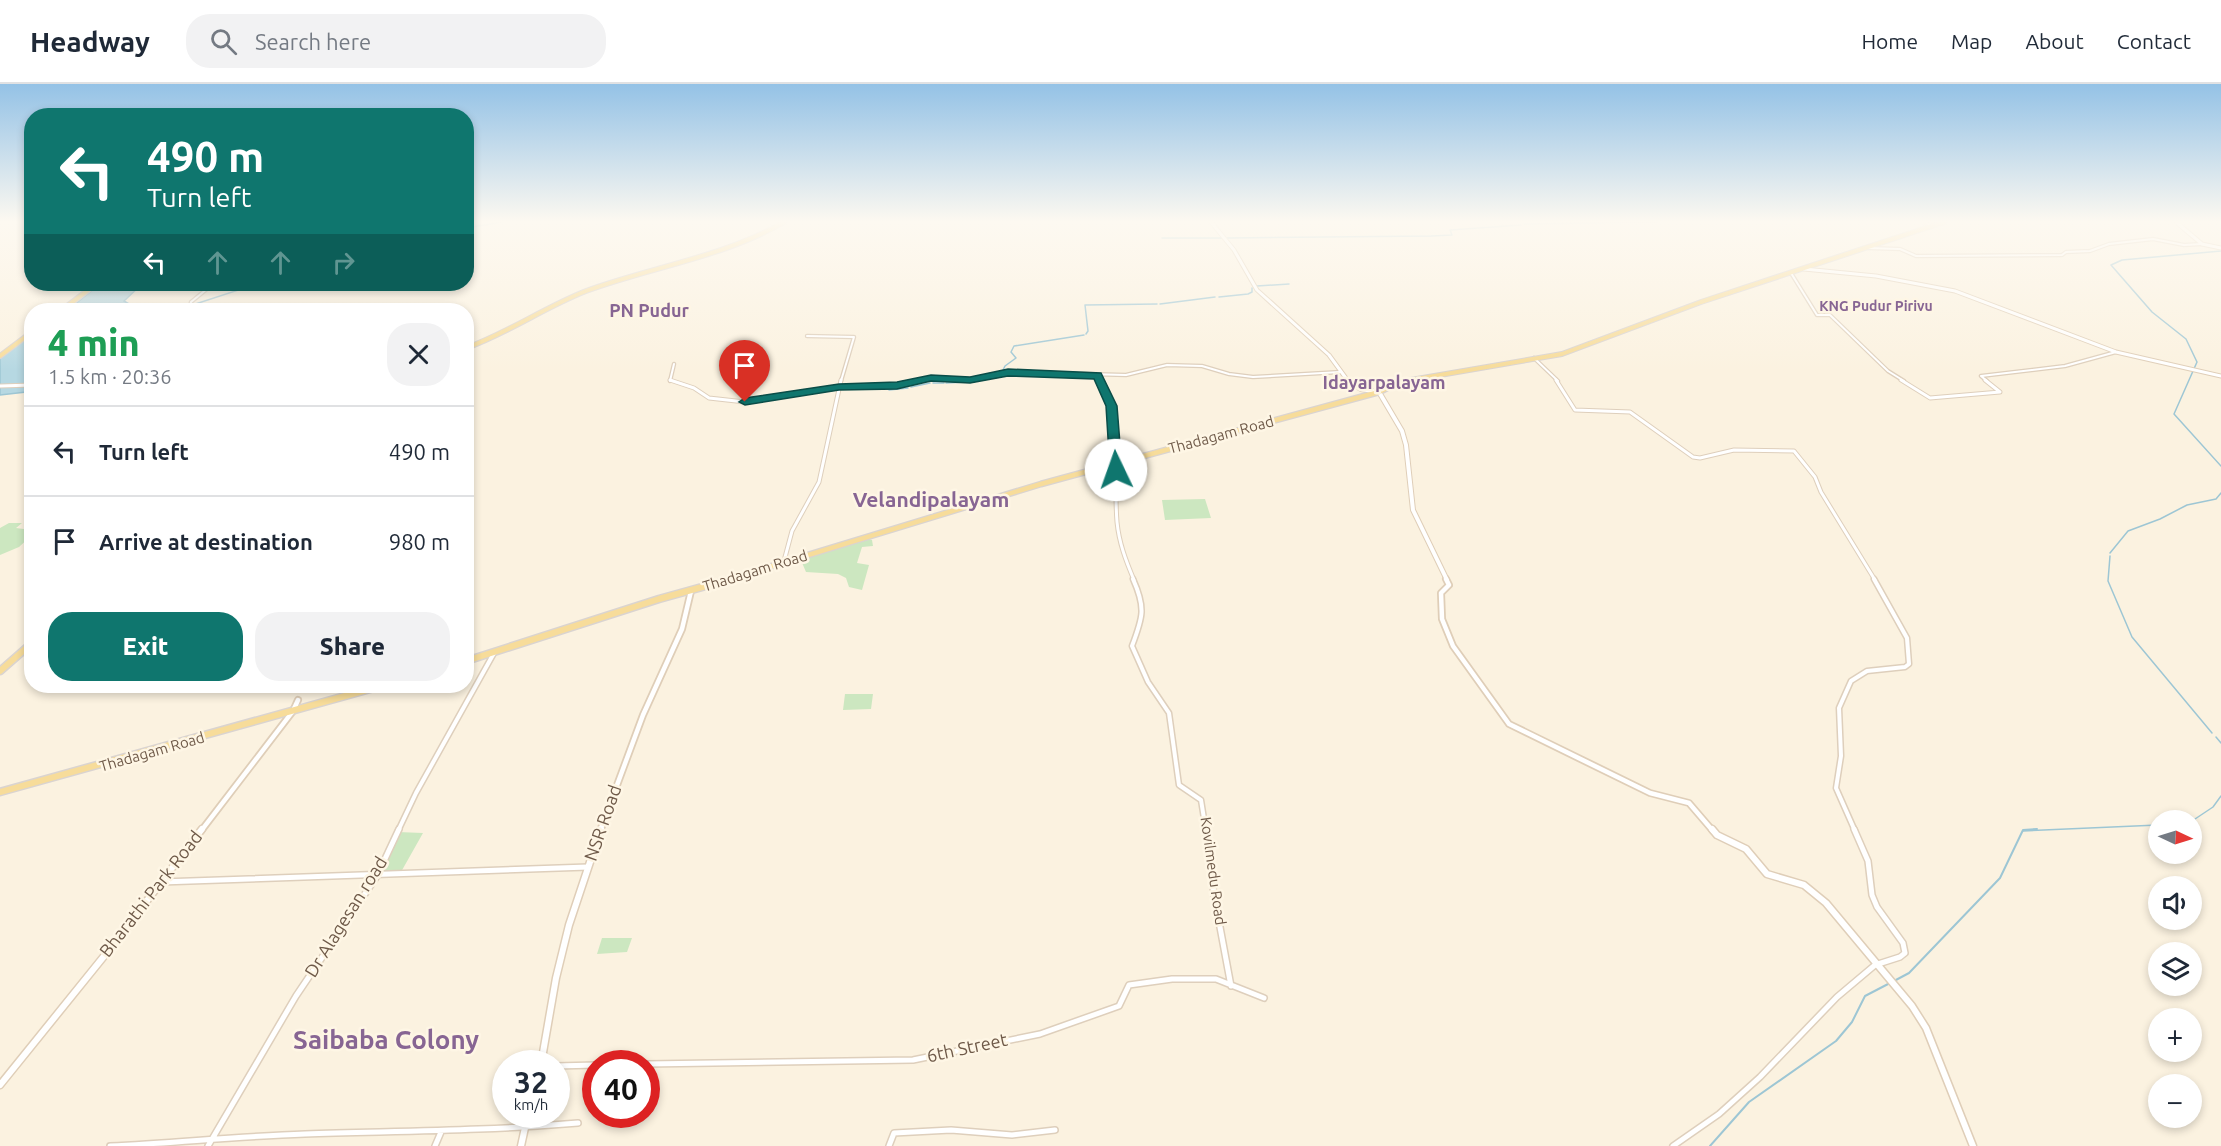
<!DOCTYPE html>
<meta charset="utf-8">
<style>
:root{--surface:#fff;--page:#f2f2f3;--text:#1f2937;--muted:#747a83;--line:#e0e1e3;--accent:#0f766e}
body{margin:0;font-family:Ubuntu,sans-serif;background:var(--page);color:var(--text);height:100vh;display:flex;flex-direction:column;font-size:22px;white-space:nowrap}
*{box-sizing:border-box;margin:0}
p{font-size:20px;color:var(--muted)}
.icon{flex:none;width:33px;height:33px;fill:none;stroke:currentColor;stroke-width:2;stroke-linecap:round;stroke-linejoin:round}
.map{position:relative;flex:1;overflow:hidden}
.drawer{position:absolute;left:24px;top:219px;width:450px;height:390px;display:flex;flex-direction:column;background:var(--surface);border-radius:24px;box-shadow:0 3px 9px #0003}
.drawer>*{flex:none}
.banner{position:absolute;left:24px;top:24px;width:450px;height:183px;border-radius:24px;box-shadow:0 3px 9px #0003;background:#0f766e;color:#fff;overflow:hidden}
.needle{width:39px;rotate:94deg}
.fabs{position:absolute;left:2148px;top:726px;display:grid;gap:12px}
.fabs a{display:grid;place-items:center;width:54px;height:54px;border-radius:50%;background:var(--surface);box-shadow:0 3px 9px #0003;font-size:30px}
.speed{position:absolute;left:492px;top:966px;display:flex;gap:12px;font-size:30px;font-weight:700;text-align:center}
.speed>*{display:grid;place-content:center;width:78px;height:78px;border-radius:50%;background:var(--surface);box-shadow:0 3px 9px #0003;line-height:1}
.speed small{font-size:15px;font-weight:400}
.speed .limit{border:9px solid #d22;background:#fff;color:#111}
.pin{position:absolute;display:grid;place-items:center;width:51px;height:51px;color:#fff;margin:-62px -26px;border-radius:50% 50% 50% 0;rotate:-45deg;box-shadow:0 0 6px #0007}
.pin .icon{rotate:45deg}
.me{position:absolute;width:66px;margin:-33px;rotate:357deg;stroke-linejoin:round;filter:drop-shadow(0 0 4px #0008)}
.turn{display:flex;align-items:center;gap:21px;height:126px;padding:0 24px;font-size:27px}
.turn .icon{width:78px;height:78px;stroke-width:2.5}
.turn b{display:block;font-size:42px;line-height:51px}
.lanes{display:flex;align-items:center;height:57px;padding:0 24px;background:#0003;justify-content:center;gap:30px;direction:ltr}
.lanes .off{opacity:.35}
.round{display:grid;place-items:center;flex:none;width:63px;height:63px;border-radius:24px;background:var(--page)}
.headline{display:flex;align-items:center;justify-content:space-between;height:102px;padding:0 24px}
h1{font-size:36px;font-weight:800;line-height:45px;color:#1e9e55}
.primary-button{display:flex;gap:12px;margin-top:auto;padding:12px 24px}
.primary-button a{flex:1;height:69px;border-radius:24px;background:var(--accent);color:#fff;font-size:24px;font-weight:800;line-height:69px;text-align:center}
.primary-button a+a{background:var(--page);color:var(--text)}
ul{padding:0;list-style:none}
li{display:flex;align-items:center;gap:18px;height:90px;padding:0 24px;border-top:2px solid var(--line)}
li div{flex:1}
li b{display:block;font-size:22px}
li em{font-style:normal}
header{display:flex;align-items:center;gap:36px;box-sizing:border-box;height:84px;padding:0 30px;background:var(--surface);border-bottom:2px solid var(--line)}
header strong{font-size:28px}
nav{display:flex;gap:33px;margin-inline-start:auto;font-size:21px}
.search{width:420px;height:54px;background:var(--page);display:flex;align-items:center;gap:15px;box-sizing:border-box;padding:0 21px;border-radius:24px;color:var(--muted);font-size:22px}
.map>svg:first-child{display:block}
</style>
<header>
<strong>Headway</strong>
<div class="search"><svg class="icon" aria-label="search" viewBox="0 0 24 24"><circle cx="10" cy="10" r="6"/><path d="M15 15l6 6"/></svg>Search here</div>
<nav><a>Home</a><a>Map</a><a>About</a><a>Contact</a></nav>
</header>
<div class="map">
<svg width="2221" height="1062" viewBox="0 0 2221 1062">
<rect width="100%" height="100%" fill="#fbf2e0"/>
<!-- green -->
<path fill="#cce7c0" d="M1205,415L1211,434L1165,436L1162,416Z
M9,439H22L16,444L31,446V452L19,463L0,471V444Z
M869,455L872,456L873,462L862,463L857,479L869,481L862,506L849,503L846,494L838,490L806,488L800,474Z
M845,610H873L871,625L843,626Z
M398,748L423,749L401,788L379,790Z
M602,854H632L627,868L597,870Z"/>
<!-- water -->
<path fill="#b6d8e2" stroke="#9dc6d4" stroke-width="1.5" d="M100,200H142L124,217L129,220L185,225L68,226Z
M31,251V299L26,308L0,311V274Z"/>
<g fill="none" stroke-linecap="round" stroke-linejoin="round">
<!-- stream-far1 -->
<path stroke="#9dc6d4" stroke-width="1.5" d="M1524,140L1657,138
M466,144L502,138
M1162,154H1222
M1227,154L1431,152L1452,151L1450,146L1521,141
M2221,167L2122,176L2111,181L2152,228L2186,255L2197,278L2174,330L2221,382
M1257,202L1289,200
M1219,213L1248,210L1252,208V204
M1160,220L1215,213
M177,226L257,200
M1086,250L1088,247L1085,221L1157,220
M1000,292L1005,282L1016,274L1011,268L1014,262L1084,251
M972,298L998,293
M933,299H944
M946,299L967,298
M880,303L888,305
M911,303L930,299
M841,305H859
M862,305L872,304
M889,306L908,304
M796,311L836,306
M2110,469L2128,447L2160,435L2187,421L2216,415L2221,409
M2110,472L2108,497L2132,553L2212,649
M2216,653L2221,659
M2192,737L2213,723L2221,712
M2023,747L2158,741"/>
<!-- stream -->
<path stroke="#9dc6d4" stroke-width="2" d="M1894,897L1909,889L2000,794L2023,746L2037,745
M1710,1062L1749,1018L1836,957L1852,938L1865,912L1890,899"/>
<defs>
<path id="tertiary-far3" d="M1925,138L1932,142
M1868,164L1900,165L1916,172L2062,171L2066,168L2090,167L2109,160L2153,155L2184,161L2202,160
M1791,189L1817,231H1830L1888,287L1904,297
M189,226L191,218L213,200
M807,252L854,253L841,297
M1534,274L1558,297
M1098,292L1101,297
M670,297L674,280
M916,297L931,294L970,296L1016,288L1126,291L1167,281L1202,282L1229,290L1253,293L1340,288
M1987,297L1981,292L2065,282L2116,268"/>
<path id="tertiary-far2" d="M670,296L694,304L709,314L745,318L839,303L897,301L924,296
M960,296H973
M1100,296C1123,341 1113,389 1117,438C1119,459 1126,477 1134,496
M1556,296L1575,326L1630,328L1693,373L1700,374L1734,366L1794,367L1815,393L1821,408L1875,496
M1901,296L1930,314L2000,308L1985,296
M0,302L32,301
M784,477L792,447L819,398L841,296"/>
<path id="tertiary-far1" d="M1133,495C1146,524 1143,533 1132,562L1148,598L1169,629L1179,701L1201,716L1206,747
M398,747L416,709L494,569
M1855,747L1836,704L1841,672L1839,624L1851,597L1867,587L1905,583L1909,580L1907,554L1874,495"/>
<path id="tertiary" d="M1206,745L1214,811L1231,902
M161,798L588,783
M646,980L913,976L1040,950L1119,922L1129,901L1172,895H1216L1264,914
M556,982L596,981
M110,1062C175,1059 240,1052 305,1050C396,1047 487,1047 578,1039
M208,1062L296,912L377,792L399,745
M435,1062L441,1048
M889,1062L894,1049L951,1046L1012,1051L1055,1046
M1673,1062L1719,1030L1760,993L1837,913L1875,881L1900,873L1905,869L1903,859L1877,823L1872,811L1868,777L1854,745"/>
<path id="secondary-far3" d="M1211,138L1234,166L1257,206L1329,271L1348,297
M2176,138L2202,160L2221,164
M1804,185L1876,192L1955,207L2116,268L2221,292"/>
<path id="secondary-far2" d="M1346,296L1361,305L1379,308L1402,347L1406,361L1413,426L1447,496"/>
<path id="secondary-far1" d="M1446,495L1449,501L1441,509L1442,535L1453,562L1509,640L1650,709L1689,719L1713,747
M201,747L293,627L298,616
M600,747L643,631L682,545L691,507"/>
<path id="secondary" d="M1712,745L1717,751L1746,765L1767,790L1804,801L1826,819L1912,922L1926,944L1973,1062
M541,980L556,894L569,841L601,745
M0,1001L109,866L202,745
M521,1062L528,1030"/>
<path id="primary-far2" d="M62,226L96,200
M466,264C508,249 545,223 586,207C651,183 724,173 784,138
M0,272L32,248
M1405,297L1562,270L1701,218L1944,138"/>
<path id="primary-far1" d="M726,496L1041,400L1379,308L1399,298L1413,296"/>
<path id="primary" d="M466,577L659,515L731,495
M0,587L32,559
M0,708L381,602"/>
</defs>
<!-- tertiary-far3 casing -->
<use href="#tertiary-far3" stroke="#decfbc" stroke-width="4.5"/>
<!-- tertiary-far2 casing -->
<use href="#tertiary-far2" stroke="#decfbc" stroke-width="5"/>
<!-- tertiary-far1 casing -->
<use href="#tertiary-far1" stroke="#decfbc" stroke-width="7"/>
<!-- tertiary casing -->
<use href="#tertiary" stroke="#decfbc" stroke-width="8"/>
<!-- secondary-far3 casing -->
<use href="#secondary-far3" stroke="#dfceb8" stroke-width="5"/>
<!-- secondary-far2 casing -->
<use href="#secondary-far2" stroke="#dfceb8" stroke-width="6"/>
<!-- secondary-far1 casing -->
<use href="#secondary-far1" stroke="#dfceb8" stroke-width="8"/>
<!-- secondary casing -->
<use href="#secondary" stroke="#dfceb8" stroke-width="9"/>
<!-- primary-far2 casing -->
<use href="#primary-far2" stroke="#dad4d0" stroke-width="6"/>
<!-- primary-far1 casing -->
<use href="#primary-far1" stroke="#dad4d0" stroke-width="7"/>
<!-- primary casing -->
<use href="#primary" stroke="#dad4d0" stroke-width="9"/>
<!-- tertiary-far3 -->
<use href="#tertiary-far3" stroke="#fff" stroke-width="2"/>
<!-- tertiary-far2 -->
<use href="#tertiary-far2" stroke="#fff" stroke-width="3"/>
<!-- tertiary-far1 -->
<use href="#tertiary-far1" stroke="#fff" stroke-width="4"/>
<!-- tertiary -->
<use href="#tertiary" stroke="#fff" stroke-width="5"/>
<!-- secondary-far3 -->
<use href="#secondary-far3" stroke="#fff" stroke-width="3"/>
<!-- secondary-far2 -->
<use href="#secondary-far2" stroke="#fff" stroke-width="4"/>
<!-- secondary-far1 -->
<use href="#secondary-far1" stroke="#fff" stroke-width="4.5"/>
<!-- secondary -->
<use href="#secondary" stroke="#fff" stroke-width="6"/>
<!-- primary-far2 -->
<use href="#primary-far2" stroke="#f7dc9a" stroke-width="4"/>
<!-- primary-far1 -->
<use href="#primary-far1" stroke="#f7dc9a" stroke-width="4.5"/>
<!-- primary -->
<use href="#primary" stroke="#f7dc9a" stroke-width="6"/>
</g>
<!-- sky -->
<linearGradient id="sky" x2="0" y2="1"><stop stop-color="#94c2e6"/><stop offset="0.48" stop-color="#fdf9f1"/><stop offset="1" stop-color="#fdf9f1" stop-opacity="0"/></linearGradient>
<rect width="2221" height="287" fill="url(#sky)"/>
<!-- route -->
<path fill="#0f766e" stroke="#0a4d48" stroke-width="1.5" d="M1008,285L1101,289L1117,322L1122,386L1120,388H1112L1110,386L1106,322L1094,295L1008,292L970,299L931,297L897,305L839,306L745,321L739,318L745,314L839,300L897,298L931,291L970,293Z"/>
<g text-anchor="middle" stroke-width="5" stroke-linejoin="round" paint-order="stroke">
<!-- far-neighbourhood labels -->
<g font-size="14" font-weight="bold" fill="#876593" stroke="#fef6e5">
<text x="1876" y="227">KNG Pudur Pirivu</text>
</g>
<!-- street labels -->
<g font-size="15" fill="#6f5a49" stroke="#fef6e5">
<text transform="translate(1221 351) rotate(-15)" y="5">Thadagam Road</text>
<text transform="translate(755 487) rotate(-17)" y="5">Thadagam Road</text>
<text transform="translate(152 668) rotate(-16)" y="5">Thadagam Road</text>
<text transform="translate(1213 787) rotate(82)" y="5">Kovilmedu Road</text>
</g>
<!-- far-district labels -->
<g font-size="18" font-weight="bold" fill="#876593" stroke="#fef6e5">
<text x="649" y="233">PN Pudur</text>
<text x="1384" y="305">Idayarpalayam</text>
</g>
<!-- near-street labels -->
<g font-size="18" fill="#6f5a49" stroke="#fef6e5">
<text transform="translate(603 739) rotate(-71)" y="6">NSR Road</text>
<text transform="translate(151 810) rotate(-52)" y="6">Bharathi Park Road</text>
<text transform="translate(346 833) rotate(-58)" y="6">Dr Alagesan road</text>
<text transform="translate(967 964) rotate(-12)" y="6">6th Street</text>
</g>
<!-- district labels -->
<g font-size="21" font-weight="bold" fill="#876593" stroke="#fef6e5">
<text x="931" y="423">Velandipalayam</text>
</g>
<!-- near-district labels -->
<g font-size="26" font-weight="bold" fill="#876593" stroke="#fef6e5">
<text x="386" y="965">Saibaba Colony</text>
</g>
</g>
</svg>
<div class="fabs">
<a><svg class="needle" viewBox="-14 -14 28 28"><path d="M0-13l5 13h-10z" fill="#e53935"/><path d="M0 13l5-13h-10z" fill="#747a83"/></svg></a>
<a><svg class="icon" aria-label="sound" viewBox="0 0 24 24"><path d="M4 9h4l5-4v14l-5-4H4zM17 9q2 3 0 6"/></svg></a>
<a><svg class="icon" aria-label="layers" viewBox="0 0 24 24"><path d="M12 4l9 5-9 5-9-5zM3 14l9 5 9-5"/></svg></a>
<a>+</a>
<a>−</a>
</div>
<div class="speed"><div>32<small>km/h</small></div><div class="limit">40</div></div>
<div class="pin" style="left:745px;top:318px;background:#d93025"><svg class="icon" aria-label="arrive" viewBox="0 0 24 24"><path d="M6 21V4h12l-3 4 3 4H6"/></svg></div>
<svg class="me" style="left:1116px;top:386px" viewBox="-20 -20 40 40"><circle r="19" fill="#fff"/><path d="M0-13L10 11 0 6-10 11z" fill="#0f766e"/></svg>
<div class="banner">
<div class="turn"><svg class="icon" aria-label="left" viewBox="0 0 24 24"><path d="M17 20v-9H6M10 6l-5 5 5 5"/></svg><div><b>490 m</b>Turn left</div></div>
<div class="lanes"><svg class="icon" aria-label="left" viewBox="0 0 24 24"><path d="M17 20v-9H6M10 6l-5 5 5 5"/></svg><svg class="icon off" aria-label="ahead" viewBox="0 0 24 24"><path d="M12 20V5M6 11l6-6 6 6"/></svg><svg class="icon off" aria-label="ahead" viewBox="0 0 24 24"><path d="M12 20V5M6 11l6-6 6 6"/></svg><svg class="icon off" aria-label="right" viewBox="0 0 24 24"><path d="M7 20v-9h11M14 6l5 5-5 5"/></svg></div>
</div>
<section class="drawer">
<div class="headline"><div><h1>4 min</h1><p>1.5 km · 20:36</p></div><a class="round"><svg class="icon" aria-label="close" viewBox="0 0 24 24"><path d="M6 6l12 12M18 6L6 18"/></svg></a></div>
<ul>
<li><svg class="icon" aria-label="left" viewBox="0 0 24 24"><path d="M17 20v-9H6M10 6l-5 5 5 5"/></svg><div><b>Turn left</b></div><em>490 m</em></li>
<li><svg class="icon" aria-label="arrive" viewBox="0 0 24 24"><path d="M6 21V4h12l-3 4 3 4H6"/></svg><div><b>Arrive at destination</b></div><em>980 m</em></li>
</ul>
<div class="primary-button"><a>Exit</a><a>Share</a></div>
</section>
</div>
